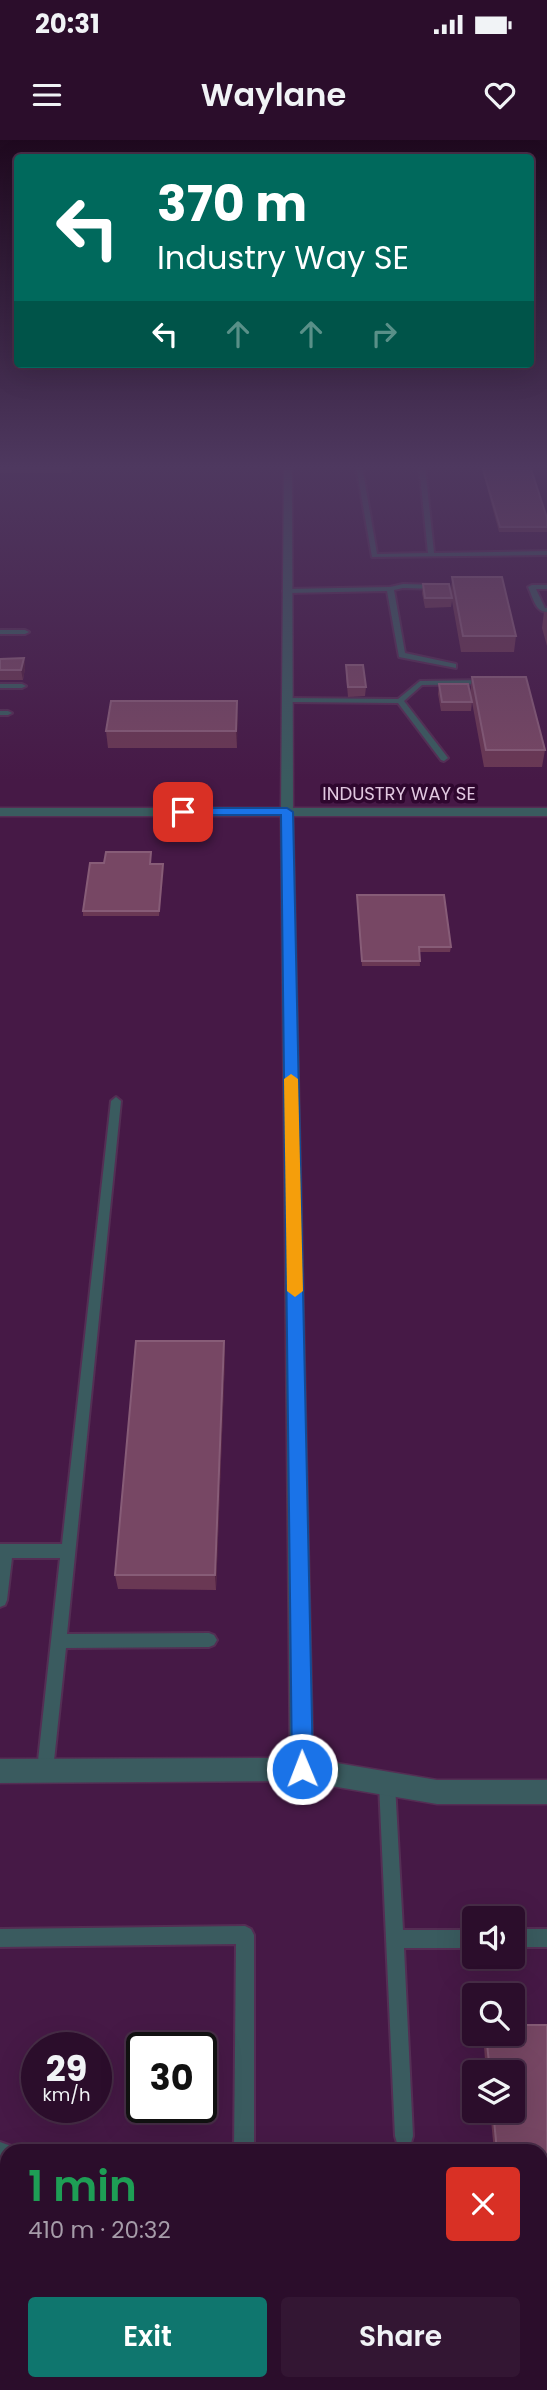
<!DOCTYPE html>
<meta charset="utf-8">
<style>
:root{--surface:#2b0d2b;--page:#331633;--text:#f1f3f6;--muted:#a69ca9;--line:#472d47;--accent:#0f766e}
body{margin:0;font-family:Poppins,sans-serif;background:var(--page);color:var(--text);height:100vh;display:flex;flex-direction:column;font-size:26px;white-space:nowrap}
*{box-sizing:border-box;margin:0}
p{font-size:23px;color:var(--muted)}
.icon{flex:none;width:38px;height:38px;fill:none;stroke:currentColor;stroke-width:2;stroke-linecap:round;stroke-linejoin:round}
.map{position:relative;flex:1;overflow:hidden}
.panel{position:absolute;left:0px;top:2004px;width:548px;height:247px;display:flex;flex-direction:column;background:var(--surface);border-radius:21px 21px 0 0;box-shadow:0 7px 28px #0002,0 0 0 2px var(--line)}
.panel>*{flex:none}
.banner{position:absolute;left:14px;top:14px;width:520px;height:214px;border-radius:7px;box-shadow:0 7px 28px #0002,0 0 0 2px var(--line);background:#00695c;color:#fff;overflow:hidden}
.tools{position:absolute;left:462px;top:1766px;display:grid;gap:14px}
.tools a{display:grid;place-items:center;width:63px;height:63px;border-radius:7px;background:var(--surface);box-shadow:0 7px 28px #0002,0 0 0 2px var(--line);font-size:35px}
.speed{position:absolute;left:21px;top:1892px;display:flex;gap:14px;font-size:35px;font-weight:700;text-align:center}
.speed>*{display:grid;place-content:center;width:91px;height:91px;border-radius:50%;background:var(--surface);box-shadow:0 7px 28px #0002,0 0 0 2px var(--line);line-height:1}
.speed small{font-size:18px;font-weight:400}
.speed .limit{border:4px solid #111;border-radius:10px;background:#fff;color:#111}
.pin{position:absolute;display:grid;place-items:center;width:60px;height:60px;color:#fff;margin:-30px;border-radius:14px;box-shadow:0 4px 10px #0006}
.me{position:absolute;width:77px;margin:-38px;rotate:359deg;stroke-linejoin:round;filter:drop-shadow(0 0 5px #0008)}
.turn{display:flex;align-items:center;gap:24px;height:147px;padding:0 28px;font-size:32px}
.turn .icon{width:91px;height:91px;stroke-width:2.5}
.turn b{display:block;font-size:49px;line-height:60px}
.lanes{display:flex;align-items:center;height:66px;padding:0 28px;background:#0003;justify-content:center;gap:35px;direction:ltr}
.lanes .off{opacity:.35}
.round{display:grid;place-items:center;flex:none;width:74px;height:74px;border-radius:7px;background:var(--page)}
.headline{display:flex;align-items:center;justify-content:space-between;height:119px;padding:0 28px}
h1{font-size:42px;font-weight:600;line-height:52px;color:#1e9e55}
.button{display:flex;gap:14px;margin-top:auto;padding:14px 28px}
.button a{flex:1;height:80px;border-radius:7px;background:var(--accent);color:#fff;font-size:28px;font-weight:600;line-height:80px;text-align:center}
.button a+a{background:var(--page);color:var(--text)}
.status{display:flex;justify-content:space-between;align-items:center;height:49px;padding:0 35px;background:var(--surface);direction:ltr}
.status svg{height:19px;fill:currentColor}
header{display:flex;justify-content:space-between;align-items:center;height:91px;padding:0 28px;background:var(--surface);font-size:32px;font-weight:600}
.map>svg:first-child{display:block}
</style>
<div class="status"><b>20:31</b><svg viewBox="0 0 49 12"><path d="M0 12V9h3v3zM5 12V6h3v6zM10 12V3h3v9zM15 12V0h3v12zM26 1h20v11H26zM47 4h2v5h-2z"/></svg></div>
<header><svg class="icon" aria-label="menu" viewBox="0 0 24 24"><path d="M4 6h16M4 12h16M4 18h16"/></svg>Waylane<svg class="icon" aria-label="heart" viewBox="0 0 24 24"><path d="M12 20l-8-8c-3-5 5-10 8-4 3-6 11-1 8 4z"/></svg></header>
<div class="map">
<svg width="547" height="2250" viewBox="0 0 547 2250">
<rect width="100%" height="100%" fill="#391139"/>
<!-- built -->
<path fill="#461946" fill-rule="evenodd" d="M0,326H547V2250H0ZM474,1778H513V1816H474ZM474,1855H513V1894H474ZM37,1908H96V1967H37ZM142,1908H201V1967H142ZM474,1932H513V1970H474ZM7,2011H541V2244H7Z"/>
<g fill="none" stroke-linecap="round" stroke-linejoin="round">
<defs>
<path id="lane" d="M356,326H362L377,414L428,413L419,326H425L434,413L547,411V415L372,417Z
M403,444L438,445L442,447L438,449L403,448L394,450L405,513L456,524V528L399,517L387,451L287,453L283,451L287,449L390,447Z
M547,445V449H536L545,468H547V472C535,472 533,457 528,447L532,445Z
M0,490H25L29,492L25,494H0Z
M486,540H489V544L422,545L404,561L448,618L444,621L441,620L398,563L287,562L283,560L287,558L398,559L420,541Z
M0,544H22L26,546L22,548H0Z
M0,571H8L12,573L8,575H0Z
M116,957L121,961L67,1494L209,1493L214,1495L217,1500L214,1505L209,1507L66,1508L53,1630L51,1636L45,1638L39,1636L37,1630L60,1418H12L7,1460L5,1465L0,1467V1404H62L111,961Z
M387,1636L393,1638L395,1644L403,1790H474V1808H404L413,1996L411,2003L404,2005L397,2003L395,1996L379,1644L381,1638Z
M245,1786L251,1789L254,1795V2011H234L236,1804L0,1807V1789Z
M513,1789H547V1807H513Z
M0,2002L14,2007L15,2011H7V2024L0,2022Z
M232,2244H252V2250H232Z
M396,2244H416V2250H396Z"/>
<path id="street" d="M284,326H292L293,668H547V676H293L313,1619L437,1640H547V1664H437L302,1641L0,1643V1619L290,1618L281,676H0V668H281Z"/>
</defs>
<!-- lane casing -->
<use href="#lane" stroke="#542e54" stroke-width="4"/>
<!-- street casing -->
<use href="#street" stroke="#542e54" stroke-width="3"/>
<!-- lane -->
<use href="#lane" fill="#3a5b5f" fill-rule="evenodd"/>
<!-- street -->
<use href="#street" fill="#3a5b5f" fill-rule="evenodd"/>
</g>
<!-- wall -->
<path fill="#6a3854" d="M0,326H72L71,333H0Z
M481,326H530L547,378V392H499Z
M452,437L516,496L514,512H461L452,461L451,467L425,468L422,453L423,444L451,451Z
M544,472H547V506L542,488Z
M24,518L25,528L23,540H0V519Z
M346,525L366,547L365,556L348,557L346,534Z
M472,537L545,610L542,627H484L472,562L471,571H441L438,554L439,544L470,554Z
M237,561V608H108L106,591Z
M151,712V724H163L159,776H83V771L104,723Z
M357,755L451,807L450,812H419L420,826H362Z
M224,1201L225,1218L216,1450L118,1449L115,1435Z
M547,1885V2030L541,2031V2011H494L490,1970H513V1932H486L483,1894H513Z
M503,2244H541L547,2250H504Z"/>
<!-- shaded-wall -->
<path fill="#512243" d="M24,518L25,528L23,540L21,530Z
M237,561L238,578L237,608L236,591Z
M163,724L164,729L159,776V771Z
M224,1201L225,1218L216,1450L215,1435Z"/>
<!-- building -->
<path fill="#774764" stroke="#875c77" stroke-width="2" d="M482,326H530L547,378V387H500Z
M452,437H502L516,496H463Z
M423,444H449L452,458H425Z
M24,518L21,530H0V519Z
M346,525H363L366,547H348Z
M472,537H526L545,610H486Z
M439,544H468L472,562H442Z
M111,561H237L236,591H106Z
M106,712H151L150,724H163L159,771H83L90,723H104Z
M357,755H444L451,807H419L420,821H362Z
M136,1201H224L215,1435H115Z
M513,1885H547V2028H541V2011H497L493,1970H513V1932H490L486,1894H513Z
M541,2136H547V2250H510L509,2244H541Z"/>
<!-- sky -->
<linearGradient id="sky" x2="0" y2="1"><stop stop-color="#1f091f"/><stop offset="0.51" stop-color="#4e385f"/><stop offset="1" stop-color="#4e385f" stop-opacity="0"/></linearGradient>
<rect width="547" height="641" fill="url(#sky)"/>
<!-- route -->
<path fill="#1a73e8" stroke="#114b97" stroke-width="2" d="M287,668L293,672L313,1629L310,1636L302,1639L295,1636L292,1629L281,675H183L177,672L183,668Z"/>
<!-- slow -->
<path fill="#f59e0b" d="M291,934L298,939L303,1151L295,1157L287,1151L284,939Z"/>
<g text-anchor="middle" stroke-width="7" stroke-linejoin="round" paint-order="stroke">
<!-- far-street labels -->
<g font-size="18" fill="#e1c8e0" stroke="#2e072e">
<text x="399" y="660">INDUSTRY WAY SE</text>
</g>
</g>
</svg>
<div class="tools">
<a><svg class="icon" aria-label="sound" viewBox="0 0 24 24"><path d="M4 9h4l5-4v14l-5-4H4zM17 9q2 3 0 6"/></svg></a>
<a><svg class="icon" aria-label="search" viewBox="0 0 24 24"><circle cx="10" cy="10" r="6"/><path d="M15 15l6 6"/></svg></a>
<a><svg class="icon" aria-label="layers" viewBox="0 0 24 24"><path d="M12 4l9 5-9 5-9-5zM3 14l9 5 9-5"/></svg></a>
</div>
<div class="speed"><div>29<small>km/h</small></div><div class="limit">30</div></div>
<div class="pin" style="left:183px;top:672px;background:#d93025"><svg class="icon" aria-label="arrive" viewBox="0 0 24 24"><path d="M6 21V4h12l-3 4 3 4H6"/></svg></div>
<svg class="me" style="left:302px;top:1629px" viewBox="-20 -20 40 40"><circle r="17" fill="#1a73e8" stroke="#fff" stroke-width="3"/><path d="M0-11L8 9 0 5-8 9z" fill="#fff"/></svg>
<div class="banner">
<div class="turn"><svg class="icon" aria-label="left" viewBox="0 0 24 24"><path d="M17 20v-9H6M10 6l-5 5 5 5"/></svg><div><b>370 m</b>Industry Way SE</div></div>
<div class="lanes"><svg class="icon" aria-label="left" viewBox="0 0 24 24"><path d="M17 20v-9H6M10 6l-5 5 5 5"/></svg><svg class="icon off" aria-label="ahead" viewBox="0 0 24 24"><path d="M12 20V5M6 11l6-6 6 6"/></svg><svg class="icon off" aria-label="ahead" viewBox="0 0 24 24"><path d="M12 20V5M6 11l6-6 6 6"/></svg><svg class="icon off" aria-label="right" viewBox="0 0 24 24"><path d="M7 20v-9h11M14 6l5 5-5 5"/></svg></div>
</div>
<section class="panel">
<div class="headline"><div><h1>1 min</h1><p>410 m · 20:32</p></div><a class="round" style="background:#d93025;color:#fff"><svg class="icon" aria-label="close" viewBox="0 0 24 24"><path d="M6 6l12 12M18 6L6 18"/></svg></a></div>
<div class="button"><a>Exit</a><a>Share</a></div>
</section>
</div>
